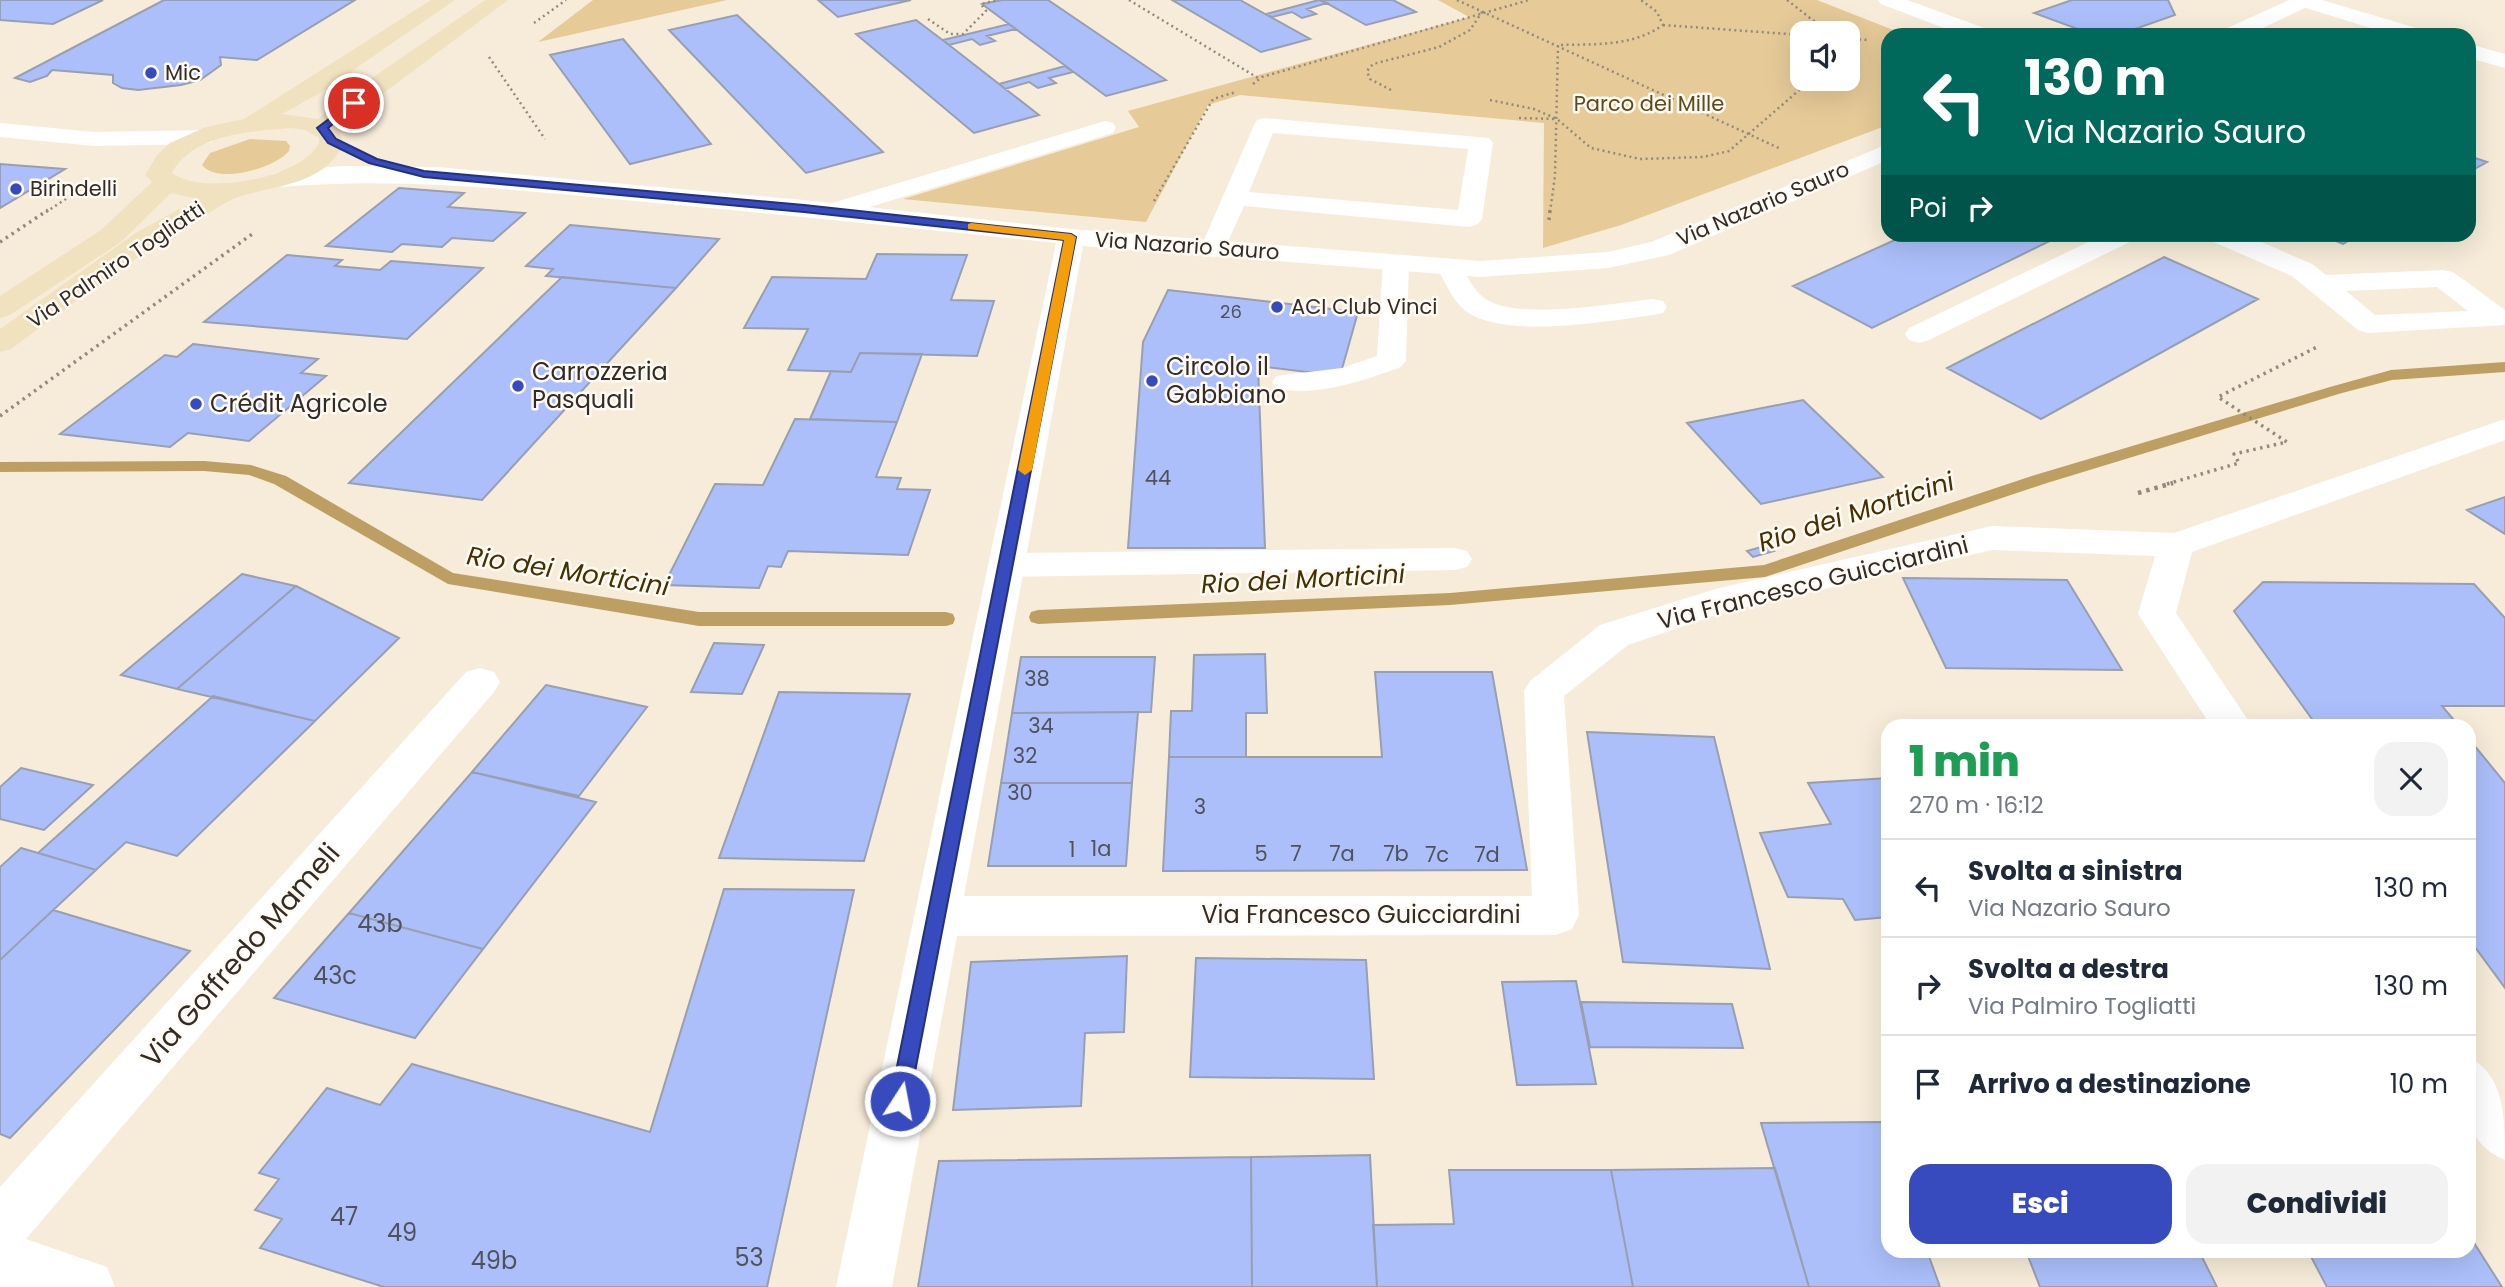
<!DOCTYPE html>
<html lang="it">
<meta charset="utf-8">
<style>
:root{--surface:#fff;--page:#f2f2f3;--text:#1f2937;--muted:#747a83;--line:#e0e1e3;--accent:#384bbe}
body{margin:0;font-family:Poppins,sans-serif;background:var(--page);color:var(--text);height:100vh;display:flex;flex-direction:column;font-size:26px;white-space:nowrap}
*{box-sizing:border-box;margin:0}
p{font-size:23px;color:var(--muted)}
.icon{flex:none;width:38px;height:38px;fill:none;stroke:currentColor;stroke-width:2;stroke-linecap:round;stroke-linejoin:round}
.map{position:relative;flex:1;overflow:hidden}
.sheet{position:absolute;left:1881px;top:719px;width:595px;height:539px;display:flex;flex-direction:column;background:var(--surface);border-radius:21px;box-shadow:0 7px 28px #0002}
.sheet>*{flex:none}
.guide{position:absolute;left:1881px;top:28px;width:595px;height:214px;border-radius:21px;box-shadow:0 7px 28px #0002;background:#00695c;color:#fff;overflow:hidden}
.controls{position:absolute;left:1790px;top:21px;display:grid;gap:14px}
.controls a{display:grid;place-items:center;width:70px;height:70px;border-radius:14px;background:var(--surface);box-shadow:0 7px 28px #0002;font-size:35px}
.pin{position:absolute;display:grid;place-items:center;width:60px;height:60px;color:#fff;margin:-30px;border:4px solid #fff;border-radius:50%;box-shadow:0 2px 7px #0007}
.me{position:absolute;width:77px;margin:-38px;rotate:11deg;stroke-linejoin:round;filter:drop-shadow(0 0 5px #0008)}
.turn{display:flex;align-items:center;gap:24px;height:147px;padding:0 28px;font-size:32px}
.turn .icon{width:91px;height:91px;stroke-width:2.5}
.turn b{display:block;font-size:49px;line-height:60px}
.then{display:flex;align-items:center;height:66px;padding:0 28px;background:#0003;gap:14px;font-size:26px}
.round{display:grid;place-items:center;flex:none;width:74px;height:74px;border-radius:21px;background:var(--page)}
.overview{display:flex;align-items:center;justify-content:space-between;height:119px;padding:0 28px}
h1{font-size:42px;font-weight:800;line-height:52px;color:#1e9e55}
.action{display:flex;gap:14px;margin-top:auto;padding:14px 28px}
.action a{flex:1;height:80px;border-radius:21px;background:var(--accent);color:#fff;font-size:28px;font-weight:800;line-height:80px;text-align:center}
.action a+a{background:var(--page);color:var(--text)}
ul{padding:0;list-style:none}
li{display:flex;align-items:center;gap:21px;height:98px;padding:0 28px;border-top:2px solid var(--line)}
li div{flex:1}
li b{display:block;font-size:26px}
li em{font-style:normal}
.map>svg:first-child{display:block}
</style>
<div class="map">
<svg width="2505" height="1287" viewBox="0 0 2505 1287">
<rect width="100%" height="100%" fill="#f7ecd9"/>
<!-- green -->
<path fill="#e6ca98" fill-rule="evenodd" d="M593,0H727L538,42Z
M1438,0H1817L1906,35H1888V125L1621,225L1543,248L1544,123L1240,95L1208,105L1146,222L903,199L1139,127L1128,111L1469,17ZM1848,33V79H1802V33Z
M250,139L286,141L290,146L289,151C275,168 218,185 202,165L210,153Z"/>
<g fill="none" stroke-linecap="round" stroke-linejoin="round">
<!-- stream -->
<path fill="#be9f63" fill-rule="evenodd" d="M2505,362V372L2392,380L2342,393L2047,483L1765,577L1450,605L1038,624L1031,622L1029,617L1031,612L1038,610L1450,593L1764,565L2035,475L2330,387L2391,370Z
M204,461L251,465L286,476L453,573L699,612H946L953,614L955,619L953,624L946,626H699L448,584L274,484L249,475L204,471L0,472V462Z"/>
</g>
<!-- building -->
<path fill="#acbffa" stroke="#989fb1" stroke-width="2" d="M0,0H103L53,24L0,20Z
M164,0H355L257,60L220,57L221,65L210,73L200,80L181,85L138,90L122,88L113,83V75L52,70L47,76L30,82L15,78Z
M818,0H911L838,17Z
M1002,0H1048L1166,80L1106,96L982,4Z
M1172,0H1240L1310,39L1261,52Z
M1319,0L1327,3L1307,9L1316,14L1302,18L1292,12L1272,17L1266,14Z
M1321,0H1393L1416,12L1366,25Z
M2072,0H2168L2175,15L2118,35H2094L2034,13Z
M737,15L883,152L806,173L669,30Z
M916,20L949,45L1039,115L974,133L856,34Z
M1009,24L1016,29L987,36L995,41L980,45L972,39L949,45L943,40Z
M623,39L711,144L630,164L550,55Z
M1065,66L1073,72L1049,78L1056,83L1038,88L1029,82L1005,89L999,84Z
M2469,156L2487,162L2469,172Z
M0,164L65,169L0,208Z
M399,188L464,193L448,207L525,213L493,241L452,238L442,247L402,244L392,252L326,246Z
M570,225L719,239L676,288L546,276L553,269L526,266Z
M1908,234H2064L1872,328L1793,286Z
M2319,234H2360L2343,244Z
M877,254L967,255L951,300L994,301L977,356L860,353L851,372L788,370L808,329L744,328L772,277L866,279Z
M287,255L342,260L335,266L380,270L391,261L483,268L407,339L204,322Z
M2164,257L2258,299L2041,419L1947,368Z
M562,277L676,288L482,500L349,483Z
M1168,290L1358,312L1340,376L1258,366L1265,548H1128L1143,342Z
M193,344L318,359L301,373L326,376L249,441L188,433L170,447L60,434L165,355L177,357Z
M860,353L922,354L897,422L810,419L831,371L851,372Z
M1803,400L1883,477L1761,504L1687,423Z
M795,419L897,422L876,477L901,478L897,489L930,490L908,555L788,551L781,567L768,566L759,588L664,585L715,484L763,485Z
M2505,497V534L2467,510Z
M1768,545L1774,551L1753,557L1747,551Z
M242,574L296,586L177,689L121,675Z
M1903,578L2067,580L2122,670L1946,668Z
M2263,582L2474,584L2505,618V706H2442L2459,726H2317L2234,611Z
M296,586L399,638L315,721L177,689Z
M714,643L764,645L742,694L691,692Z
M1265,654L1267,713H1246V757H1169L1171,711H1192L1194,655Z
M1021,657H1155L1151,712L1012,713Z
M1375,672H1492L1527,870L1163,871L1169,757H1382Z
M546,685L647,707L579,796L472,772Z
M779,692L910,694L864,861L719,858Z
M213,696L315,721L177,856L126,842L96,870L38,853Z
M1138,712L1132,783H1001L1012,713Z
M1587,732L1714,737L1770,969L1623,962Z
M2469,739L2505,783V988L2469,939Z
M21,768L93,785L44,830L0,819V787Z
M472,772L596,802L483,949L349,913Z
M1888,778V917L1855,920L1843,899L1788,897L1760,833L1831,824L1808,783Z
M1001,783H1132L1126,866H988Z
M21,848L96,870L0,960V867Z
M724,889L854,890L767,1287H384L260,1248L282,1219L255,1210L279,1179L259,1173L327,1088L380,1105L412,1064L650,1132Z
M53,910L190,951L10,1138L0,1134V960Z
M349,913L483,949L415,1038L274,998Z
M1127,956L1124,1032L1085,1033L1081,1106L953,1110L971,962Z
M1196,958L1366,960L1374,1079L1190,1077Z
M1576,981L1596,1084L1517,1085L1502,982Z
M1581,1002L1732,1004L1743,1048L1590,1047Z
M1882,1122L1888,1141V1251H1927L1940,1287H1809L1761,1123Z
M1370,1155L1377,1287H1252L1251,1157Z
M1251,1157L1252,1287H918L939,1161Z
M1775,1168L1809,1287H1633L1611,1170Z
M1449,1170H1611L1633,1287H1377L1373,1225L1454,1224Z
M2469,1235L2502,1287H2327L2308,1251H2469Z
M2026,1251H2199L2217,1287H2040Z"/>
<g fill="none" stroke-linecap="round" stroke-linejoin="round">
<!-- path-far2 -->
<path stroke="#928a7d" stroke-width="2.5" stroke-dasharray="2 3.5" stroke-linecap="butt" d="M1129,0L1258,78
M1457,0L1781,149
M1787,0L1819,25L1821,33
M928,19L950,34H963L986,11L981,4L998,0
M534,23L566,0
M1663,25L1802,35
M1848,39L1870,40
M489,57L545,139
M1253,84L1262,77L1529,0
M1391,90L1370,79L1367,71L1373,64L1439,47L1470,30L1482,12
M1490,100L1534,109L1557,119L1591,148L1640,159L1703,157L1729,151L1812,79
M1519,118L1556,119
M1154,201L1213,99L1236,92
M46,212L90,183
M1550,212L1555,176L1558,45C1594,44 1632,47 1663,25L1657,12L1641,0"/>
<!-- path-far1 -->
<path stroke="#928a7d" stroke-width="3.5" stroke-dasharray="2.5 4.5" stroke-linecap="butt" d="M1549,220L1550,210
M0,242L48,210
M0,416L255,232
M2167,484L2239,463L2234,454L2287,442L2218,397L2319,346"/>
<!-- path -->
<path stroke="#928a7d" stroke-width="4.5" stroke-dasharray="3.5 5" stroke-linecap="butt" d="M2138,493L2173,483"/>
<!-- service -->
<path fill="#fff" fill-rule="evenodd" d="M1265,118L1489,138L1493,143L1482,219L1478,224L1469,227L1244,206L1222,255L1213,257L1204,255L1200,249L1254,125L1257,120ZM1273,133L1468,149L1458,210L1249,192Z
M1105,121L1113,123L1116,128L1113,133L840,216L831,219L822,216L818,211L822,206Z
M2105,234H2140L2136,239L1929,340L1919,343L1909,340L1905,334L1909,328Z
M1396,255L1405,257L1409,263L1406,361L1401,367C1365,380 1316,398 1276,388L1272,382L1276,376L1342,368L1377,356L1383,263L1387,257Z
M1449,259L1458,261C1466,272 1472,289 1483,297C1513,322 1614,303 1653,299L1663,301L1667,307L1663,313L1653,315C1608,321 1498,341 1462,308C1451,297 1444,280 1436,267L1440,261Z
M1455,548L1467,551L1472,559L1467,567L1455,570L1006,577L994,573L989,565L994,557L1006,553Z"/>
<!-- minor -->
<path fill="#fff" fill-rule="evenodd" d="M1878,0H1907L1990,30L1993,35H1962L1881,4Z
M2289,0L2314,1L2311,5L2248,35H2220L2223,30Z
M0,123L94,132L203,130L212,132L215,137L212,142L203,144L94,146L0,137Z
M1888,144V160L1669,255L1608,268L1480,277L1083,246L964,896H1532L1524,691L1530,681L1600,625L1719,588L1992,526L2174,533L2505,419V440L2192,552L2176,613L2252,726H2211L2138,614L2155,556L1992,550L1725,612L1628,645L1564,696L1579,915L1572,929L1556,935L957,936L892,1287H836L1056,243C912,228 768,213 624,200C508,189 398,177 281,187L272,184L268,179L272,174L281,171L343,166L437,167L804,200L1071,229L1480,261L1608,252L1651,242Z
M2206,234H2243L2312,264L2326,275L2443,270L2453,272L2505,310V325L2368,333L2358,330L2292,276L2209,240ZM2437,287L2468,311L2375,315L2346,291Z
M480,668L494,672L500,682L494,692L26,1239L107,1267L115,1287H0V1187L466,672Z
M2469,1057C2505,1076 2505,1118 2505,1160C2458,1141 2469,1100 2469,1057Z"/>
<!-- tertiary -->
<path fill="#fff" fill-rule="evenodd" d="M2290,0H2322L2423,30L2426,35H2393L2293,4Z
M2469,44L2505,54V68L2469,58Z"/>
<!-- secondary -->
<path fill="#f1e2bf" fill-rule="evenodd" d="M431,0H455L320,93L282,114L318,119L362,85L485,0H508L337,128L344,143C325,185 276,185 238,197C224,202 209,214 196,221C131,258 72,305 11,349L0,352V329L137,232L198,199L171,193L121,242L10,315L0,318V296L101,230L152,182L145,175L157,155L170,143L206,127L244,119ZM291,128L305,130L319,138V143C300,179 203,196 172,173C192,134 252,131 291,128Z"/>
</g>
<!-- route -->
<path fill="#384bbe" stroke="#24317c" stroke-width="2" d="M354,100L357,101V105L328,128L336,139L377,159L424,171L804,205L1071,234L1076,237L908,1108L900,1111L893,1108L890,1101L1064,240L804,212L424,177L369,163L328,143L317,128Z"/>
<!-- slow -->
<path fill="#f59e0b" d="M971,223L1071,234L1076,237L1032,470L1025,475L1018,470L1064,240L968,229V224Z"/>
<!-- markers -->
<g fill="#384bbe" stroke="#fffaf3" stroke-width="2.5">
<circle cx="151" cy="73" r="7"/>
<circle cx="16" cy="189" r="7"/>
<circle cx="1277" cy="307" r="7"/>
<circle cx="1152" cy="381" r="7"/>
<circle cx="518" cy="386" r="7"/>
<circle cx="196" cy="404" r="7"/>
</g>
<g text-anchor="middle" stroke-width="5" stroke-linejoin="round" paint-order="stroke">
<!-- far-number labels -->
<g font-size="18" fill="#50525b">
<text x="1231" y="318">26</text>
</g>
<!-- far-poi labels -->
<g font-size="21" fill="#312d26" stroke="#fffaf3" text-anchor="start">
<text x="165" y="80">Mic</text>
<text x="30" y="196">Birindelli</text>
<text x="1291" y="314">ACI Club Vinci</text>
</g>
<!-- far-park labels -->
<g font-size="21" fill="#604a1b" stroke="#fffaf3">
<text x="1649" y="111">Parco dei Mille</text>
</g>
<!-- far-street labels -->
<g font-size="21" fill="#312d26" stroke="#fffaf3">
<text transform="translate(1763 204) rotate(-23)" y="7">Via Nazario Sauro</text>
<text transform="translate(1187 246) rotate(4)" y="7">Via Nazario Sauro</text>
<text transform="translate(116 265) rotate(-34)" y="7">Via Palmiro Togliatti</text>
</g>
<!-- number labels -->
<g font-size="21" fill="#50525b">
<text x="1158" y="485">44</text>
<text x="1037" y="686">38</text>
<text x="1041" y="733">34</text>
<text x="1025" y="763">32</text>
<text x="1020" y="800">30</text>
<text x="1200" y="814">3</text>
<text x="1101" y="856">1a</text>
<text x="1072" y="857">1</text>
<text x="1261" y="861">5</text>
<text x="1296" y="861">7</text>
<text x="1342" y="861">7a</text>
<text x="1396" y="861">7b</text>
<text x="1437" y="862">7c</text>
<text x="1487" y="862">7d</text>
</g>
<!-- poi labels -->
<g font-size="24" fill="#312d26" stroke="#fffaf3" text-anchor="start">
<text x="1166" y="375">Circolo il<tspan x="1166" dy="28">Gabbiano</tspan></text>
<text x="532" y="380">Carrozzeria<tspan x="532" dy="28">Pasquali</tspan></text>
<text x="210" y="412">Crédit Agricole</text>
</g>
<!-- street labels -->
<g font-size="24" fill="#312d26" stroke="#fffaf3">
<text transform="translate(1813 583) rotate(-14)" y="8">Via Francesco Guicciardini</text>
<text x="1361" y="923">Via Francesco Guicciardini</text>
</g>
<!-- near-number labels -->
<g font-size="24" fill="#50525b">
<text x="380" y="932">43b</text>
<text x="335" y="984">43c</text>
<text x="344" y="1225">47</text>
<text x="402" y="1241">49</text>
<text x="749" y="1266">53</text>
<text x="494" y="1269">49b</text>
</g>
<!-- water labels -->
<g font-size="26" font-style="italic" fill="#463000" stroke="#fffaf3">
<text transform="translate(1856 512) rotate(-18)" y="9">Rio dei Morticini</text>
<text transform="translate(568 571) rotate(9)" y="9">Rio dei Morticini</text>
<text transform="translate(1303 579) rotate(-3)" y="9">Rio dei Morticini</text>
</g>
<!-- near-street labels -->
<g font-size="28" fill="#312d26" stroke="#fffaf3">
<text transform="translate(240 955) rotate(-49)" y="10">Via Goffredo Mameli</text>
</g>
</g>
</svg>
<div class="controls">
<a><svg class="icon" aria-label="sound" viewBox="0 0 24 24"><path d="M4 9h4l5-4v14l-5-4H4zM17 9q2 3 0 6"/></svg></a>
</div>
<div class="pin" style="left:354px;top:103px;background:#d93025"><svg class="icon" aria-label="arrive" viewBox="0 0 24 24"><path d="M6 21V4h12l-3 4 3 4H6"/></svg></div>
<svg class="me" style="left:900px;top:1101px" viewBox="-20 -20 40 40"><circle r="17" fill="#384bbe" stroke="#fff" stroke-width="3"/><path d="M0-11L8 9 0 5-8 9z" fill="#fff"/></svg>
<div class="guide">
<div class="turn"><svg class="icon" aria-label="left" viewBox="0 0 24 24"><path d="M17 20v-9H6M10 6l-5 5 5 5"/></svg><div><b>130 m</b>Via Nazario Sauro</div></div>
<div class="then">Poi<svg class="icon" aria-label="right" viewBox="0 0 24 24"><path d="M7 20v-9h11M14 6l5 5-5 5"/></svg></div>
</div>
<section class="sheet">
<div class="overview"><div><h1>1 min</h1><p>270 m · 16:12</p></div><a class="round"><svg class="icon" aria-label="close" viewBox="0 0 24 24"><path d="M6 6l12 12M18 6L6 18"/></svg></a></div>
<ul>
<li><svg class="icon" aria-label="left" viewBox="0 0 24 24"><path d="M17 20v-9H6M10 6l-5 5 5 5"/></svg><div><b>Svolta a sinistra</b><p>Via Nazario Sauro</p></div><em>130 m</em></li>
<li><svg class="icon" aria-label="right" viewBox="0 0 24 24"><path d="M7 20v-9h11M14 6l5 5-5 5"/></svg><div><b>Svolta a destra</b><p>Via Palmiro Togliatti</p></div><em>130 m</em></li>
<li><svg class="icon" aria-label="arrive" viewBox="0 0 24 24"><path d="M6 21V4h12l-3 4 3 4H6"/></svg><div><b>Arrivo a destinazione</b></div><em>10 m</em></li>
</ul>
<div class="action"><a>Esci</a><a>Condividi</a></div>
</section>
</div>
